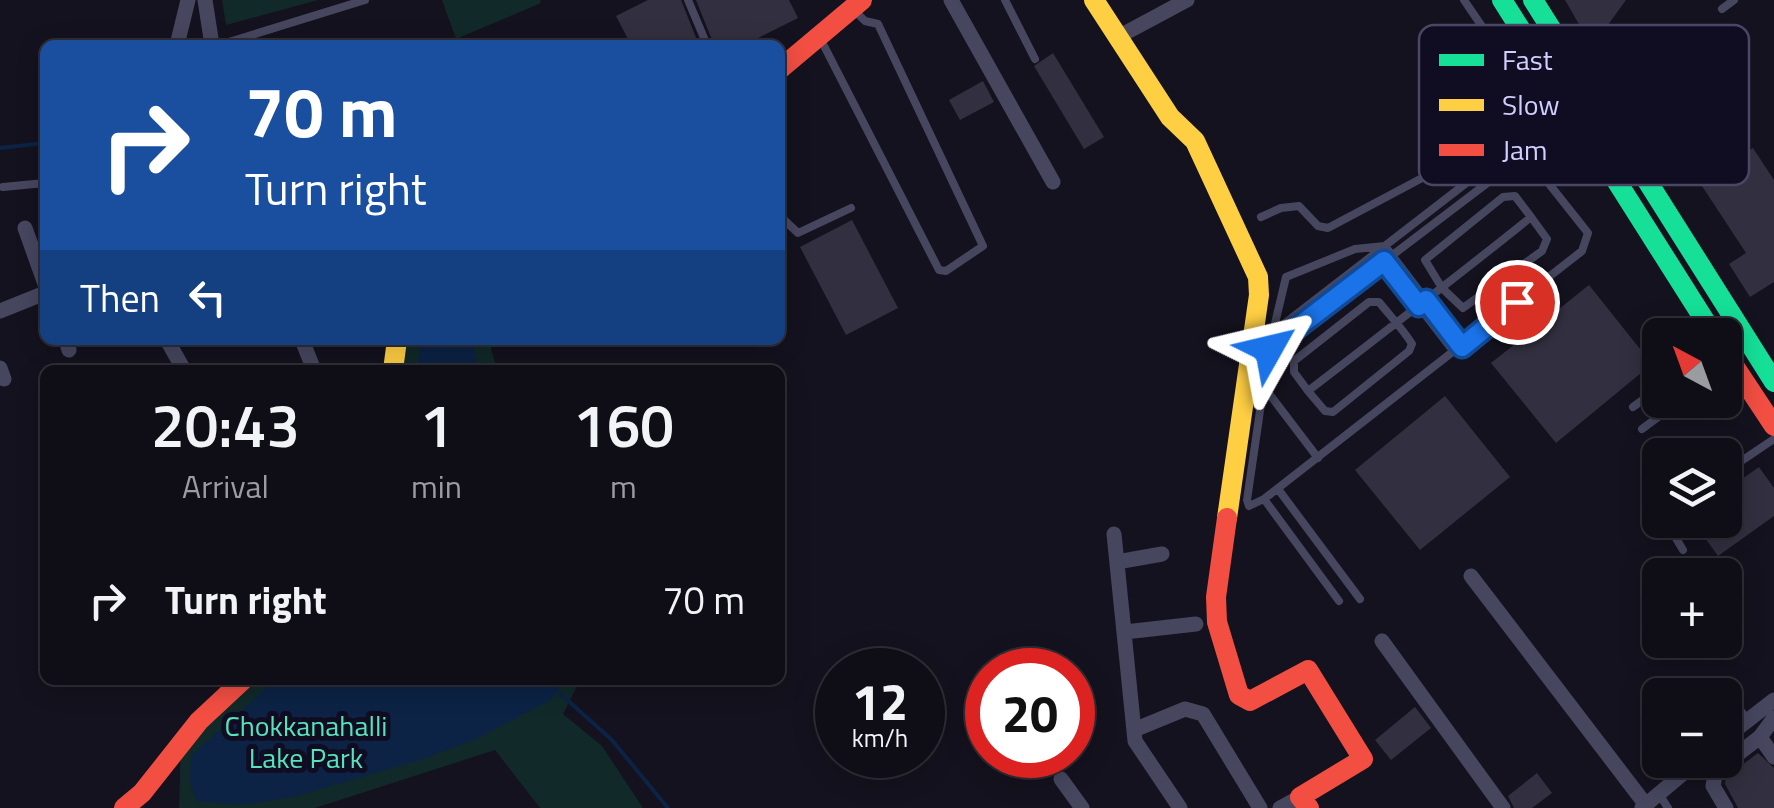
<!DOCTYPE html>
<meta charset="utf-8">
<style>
:root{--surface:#0f0e16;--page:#1d1c23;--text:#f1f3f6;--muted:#9b9ca1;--line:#2f2e35}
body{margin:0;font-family:"Titillium Web",sans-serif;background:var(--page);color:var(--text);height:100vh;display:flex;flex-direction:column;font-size:38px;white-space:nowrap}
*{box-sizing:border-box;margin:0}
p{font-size:32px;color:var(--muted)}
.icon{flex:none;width:55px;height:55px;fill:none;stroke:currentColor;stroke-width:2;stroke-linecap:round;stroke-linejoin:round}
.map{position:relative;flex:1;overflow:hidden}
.sheet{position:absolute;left:40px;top:365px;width:745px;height:320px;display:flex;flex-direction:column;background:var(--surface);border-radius:15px;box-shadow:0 5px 25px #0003,0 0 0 2px var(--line)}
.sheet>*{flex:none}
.banner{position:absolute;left:40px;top:40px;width:745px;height:305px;border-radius:15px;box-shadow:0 5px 25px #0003,0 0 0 2px var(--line);background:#1a4fa0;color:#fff;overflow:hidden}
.needle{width:65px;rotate:319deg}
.tools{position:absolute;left:1642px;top:318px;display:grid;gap:20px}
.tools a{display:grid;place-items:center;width:100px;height:100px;border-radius:15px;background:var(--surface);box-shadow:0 5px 25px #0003,0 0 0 2px var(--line);font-size:50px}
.speed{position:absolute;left:815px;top:648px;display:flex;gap:20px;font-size:50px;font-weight:700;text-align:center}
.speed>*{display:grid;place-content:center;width:130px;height:130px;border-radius:50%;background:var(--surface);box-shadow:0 5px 25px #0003,0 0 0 2px var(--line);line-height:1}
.speed small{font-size:25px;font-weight:400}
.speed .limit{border:15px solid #d22;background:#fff;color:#111}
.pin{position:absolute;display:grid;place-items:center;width:85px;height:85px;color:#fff;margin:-42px;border:5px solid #fff;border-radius:50%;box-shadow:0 2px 10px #0007}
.me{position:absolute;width:110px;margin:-55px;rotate:53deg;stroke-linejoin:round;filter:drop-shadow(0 0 8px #0008)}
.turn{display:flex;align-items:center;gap:35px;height:210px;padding:0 40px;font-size:45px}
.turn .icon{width:130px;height:130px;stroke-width:2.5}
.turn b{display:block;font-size:70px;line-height:85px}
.then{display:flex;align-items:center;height:95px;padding:0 40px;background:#0003;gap:20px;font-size:38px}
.eta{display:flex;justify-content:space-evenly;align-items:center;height:170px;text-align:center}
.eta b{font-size:60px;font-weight:600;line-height:70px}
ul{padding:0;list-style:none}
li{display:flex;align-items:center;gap:30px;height:130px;padding:0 40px}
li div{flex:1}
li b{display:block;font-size:38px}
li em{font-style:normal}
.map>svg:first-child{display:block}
</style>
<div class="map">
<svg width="1774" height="808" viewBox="0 0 1774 808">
<rect width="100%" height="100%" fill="#14121e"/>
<!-- green -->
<path fill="#112929" d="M222,0H318L226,25Z
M442,0H540L541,3L456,39Z
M403,340H494L491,349L495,362L504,370H398Z
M254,680H580L563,714L602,746L643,808H540L495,750L315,808H179L181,744Z"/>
<!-- water -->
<path fill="#0c2345" d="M421,340H472L478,370H417Z
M275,680H562L552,699L476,739L423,759L293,797L241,805L196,801L190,781L191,756Z"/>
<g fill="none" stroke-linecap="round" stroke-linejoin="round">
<!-- stream -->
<path stroke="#0c2345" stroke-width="4" d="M0,148L45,143
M556,690L611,739L668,808"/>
</g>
<!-- building -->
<path fill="#322f40" d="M648,0H681L699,45H631L616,16Z
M696,0H789L798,18L744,45H714Z
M1565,0H1626L1592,47Z
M1053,53L1104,137L1084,149L1034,66Z
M983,81L994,102L960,120L949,100Z
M1753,148L1774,180V282L1750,297L1729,264L1746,253L1700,183Z
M852,220L898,308L846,335L800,247Z
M1589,285L1652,364L1556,443L1491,363Z
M1445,396L1510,477L1420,550L1355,470Z
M1759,467L1774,488V516L1718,556L1692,520H1725V491Z
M1415,707L1431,728L1391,760L1375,740Z
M1758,753L1774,768V808H1738L1725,784L1726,777Z
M1537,773L1552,793L1532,808H1514L1508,796Z"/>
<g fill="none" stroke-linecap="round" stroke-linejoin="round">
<!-- lane -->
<path stroke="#46465f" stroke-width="8" d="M688,0L707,45
M1005,0L1035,59
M1722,9L1734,0
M821,40L939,270L946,271L983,246L878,24L865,21L854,10
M219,45L365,0
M1625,142L1699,91
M1523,151L1588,233L1582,251L1264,499L1249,506L1247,500L1269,349L1511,165L1510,157L1576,122
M3,187L45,183
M780,216L798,233L851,208
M1261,217L1281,208L1299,206L1318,226L1328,228L1456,160L1522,112L1527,103L1526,91L1464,0
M1383,260L1454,352
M1272,333L1500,157H1510
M1269,349L1286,277L1355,249L1385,246L1462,347
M1264,387L1318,458
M1308,391L1294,372V361L1369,302H1379C1390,316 1403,329 1412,344L1409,351L1333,412L1325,411L1308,391C1383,333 1458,276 1531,217L1547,239L1542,251L1463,308L1442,288L1425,260L1503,197L1515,196L1531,217
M1633,407L1660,387
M1642,429L1681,400
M1725,472L1774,439
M1278,489L1360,599
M1264,499L1339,601
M1665,520L1683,550
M1722,687L1747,719
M1659,794L1668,808"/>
<!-- street -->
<path stroke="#46465f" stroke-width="15" d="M205,0L212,45
M951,0L1053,182
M1116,38L1187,0
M177,45L188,0
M25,228L45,284
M0,311L45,293
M66,340L69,350
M167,340L184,370
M302,340L314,370
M0,368L4,379
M1114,534L1135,741L1180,808
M1117,562L1162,554
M1471,576L1646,805
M1125,632L1196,624
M1382,641L1503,808
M1134,730L1185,709L1203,714L1260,808
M1760,737L1774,757
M1725,738L1774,700
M1061,779L1082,808
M1280,808L1300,797
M1642,808L1699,760
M1726,808L1713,786L1716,771L1760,737L1774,718"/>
<!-- fast -->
<path stroke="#16e098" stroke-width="20" d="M1502,0L1714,335
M1533,0L1774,382"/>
<!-- slow -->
<path stroke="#ffcf43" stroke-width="20" d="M1094,0L1170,117L1195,141L1258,277L1259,295L1227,518
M393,370L397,340"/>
<!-- jam -->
<path stroke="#f24e42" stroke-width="20" d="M780,69L862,0
M1725,352L1774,426
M1227,518L1216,597L1217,622L1239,695L1250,701L1308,670L1363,759L1300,797L1309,808
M124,808L142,793L199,721L243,680"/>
</g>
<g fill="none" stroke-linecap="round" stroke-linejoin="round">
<defs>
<path id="route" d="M1269,349L1384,261L1419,306L1426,300L1462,347L1517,302"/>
</defs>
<!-- route casing -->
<use href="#route" stroke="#114b97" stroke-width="25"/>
<!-- route -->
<use href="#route" stroke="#1a73e8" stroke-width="18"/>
</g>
<g text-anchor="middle" stroke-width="10" stroke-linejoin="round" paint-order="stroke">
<!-- park labels -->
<g font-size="28" fill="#56e3bb" stroke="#100d23">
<text x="306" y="736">Chokkanahalli<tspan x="306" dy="32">Lake Park</tspan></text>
</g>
</g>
<!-- legend -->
<rect x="1419" y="25" width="330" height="160" rx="15" fill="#100d23" stroke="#4a4765" stroke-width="2.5"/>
<rect x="1439" y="54" width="45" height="12" fill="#16e098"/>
<rect x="1439" y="99" width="45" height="12" fill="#ffcf43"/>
<rect x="1439" y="144" width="45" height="12" fill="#f24e42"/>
<g font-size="28" fill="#d2ceff">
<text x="1502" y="70">Fast</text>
<text x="1502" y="115">Slow</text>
<text x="1502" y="160">Jam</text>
</g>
</svg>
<div class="tools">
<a><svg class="needle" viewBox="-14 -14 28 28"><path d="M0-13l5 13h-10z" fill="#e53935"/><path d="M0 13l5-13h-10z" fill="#9b9ca1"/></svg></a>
<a><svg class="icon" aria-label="layers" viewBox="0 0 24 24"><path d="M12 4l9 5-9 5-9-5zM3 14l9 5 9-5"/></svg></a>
<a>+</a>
<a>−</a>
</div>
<div class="speed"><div>12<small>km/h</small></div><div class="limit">20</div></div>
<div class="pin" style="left:1517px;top:302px;background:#d93025"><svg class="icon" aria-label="arrive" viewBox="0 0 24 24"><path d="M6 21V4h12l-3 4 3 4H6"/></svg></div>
<svg class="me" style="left:1269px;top:349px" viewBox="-20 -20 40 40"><path d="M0-17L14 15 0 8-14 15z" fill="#1a73e8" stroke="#fff" stroke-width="4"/></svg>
<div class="banner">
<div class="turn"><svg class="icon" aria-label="right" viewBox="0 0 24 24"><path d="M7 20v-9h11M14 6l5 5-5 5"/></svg><div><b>70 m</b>Turn right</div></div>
<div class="then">Then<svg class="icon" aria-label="left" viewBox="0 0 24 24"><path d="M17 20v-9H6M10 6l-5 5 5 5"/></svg></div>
</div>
<section class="sheet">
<div class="eta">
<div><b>20:43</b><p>Arrival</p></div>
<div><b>1</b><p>min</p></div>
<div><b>160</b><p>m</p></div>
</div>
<ul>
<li><svg class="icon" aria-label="right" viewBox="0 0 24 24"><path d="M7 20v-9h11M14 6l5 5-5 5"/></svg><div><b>Turn right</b></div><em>70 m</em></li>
</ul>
</section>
</div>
